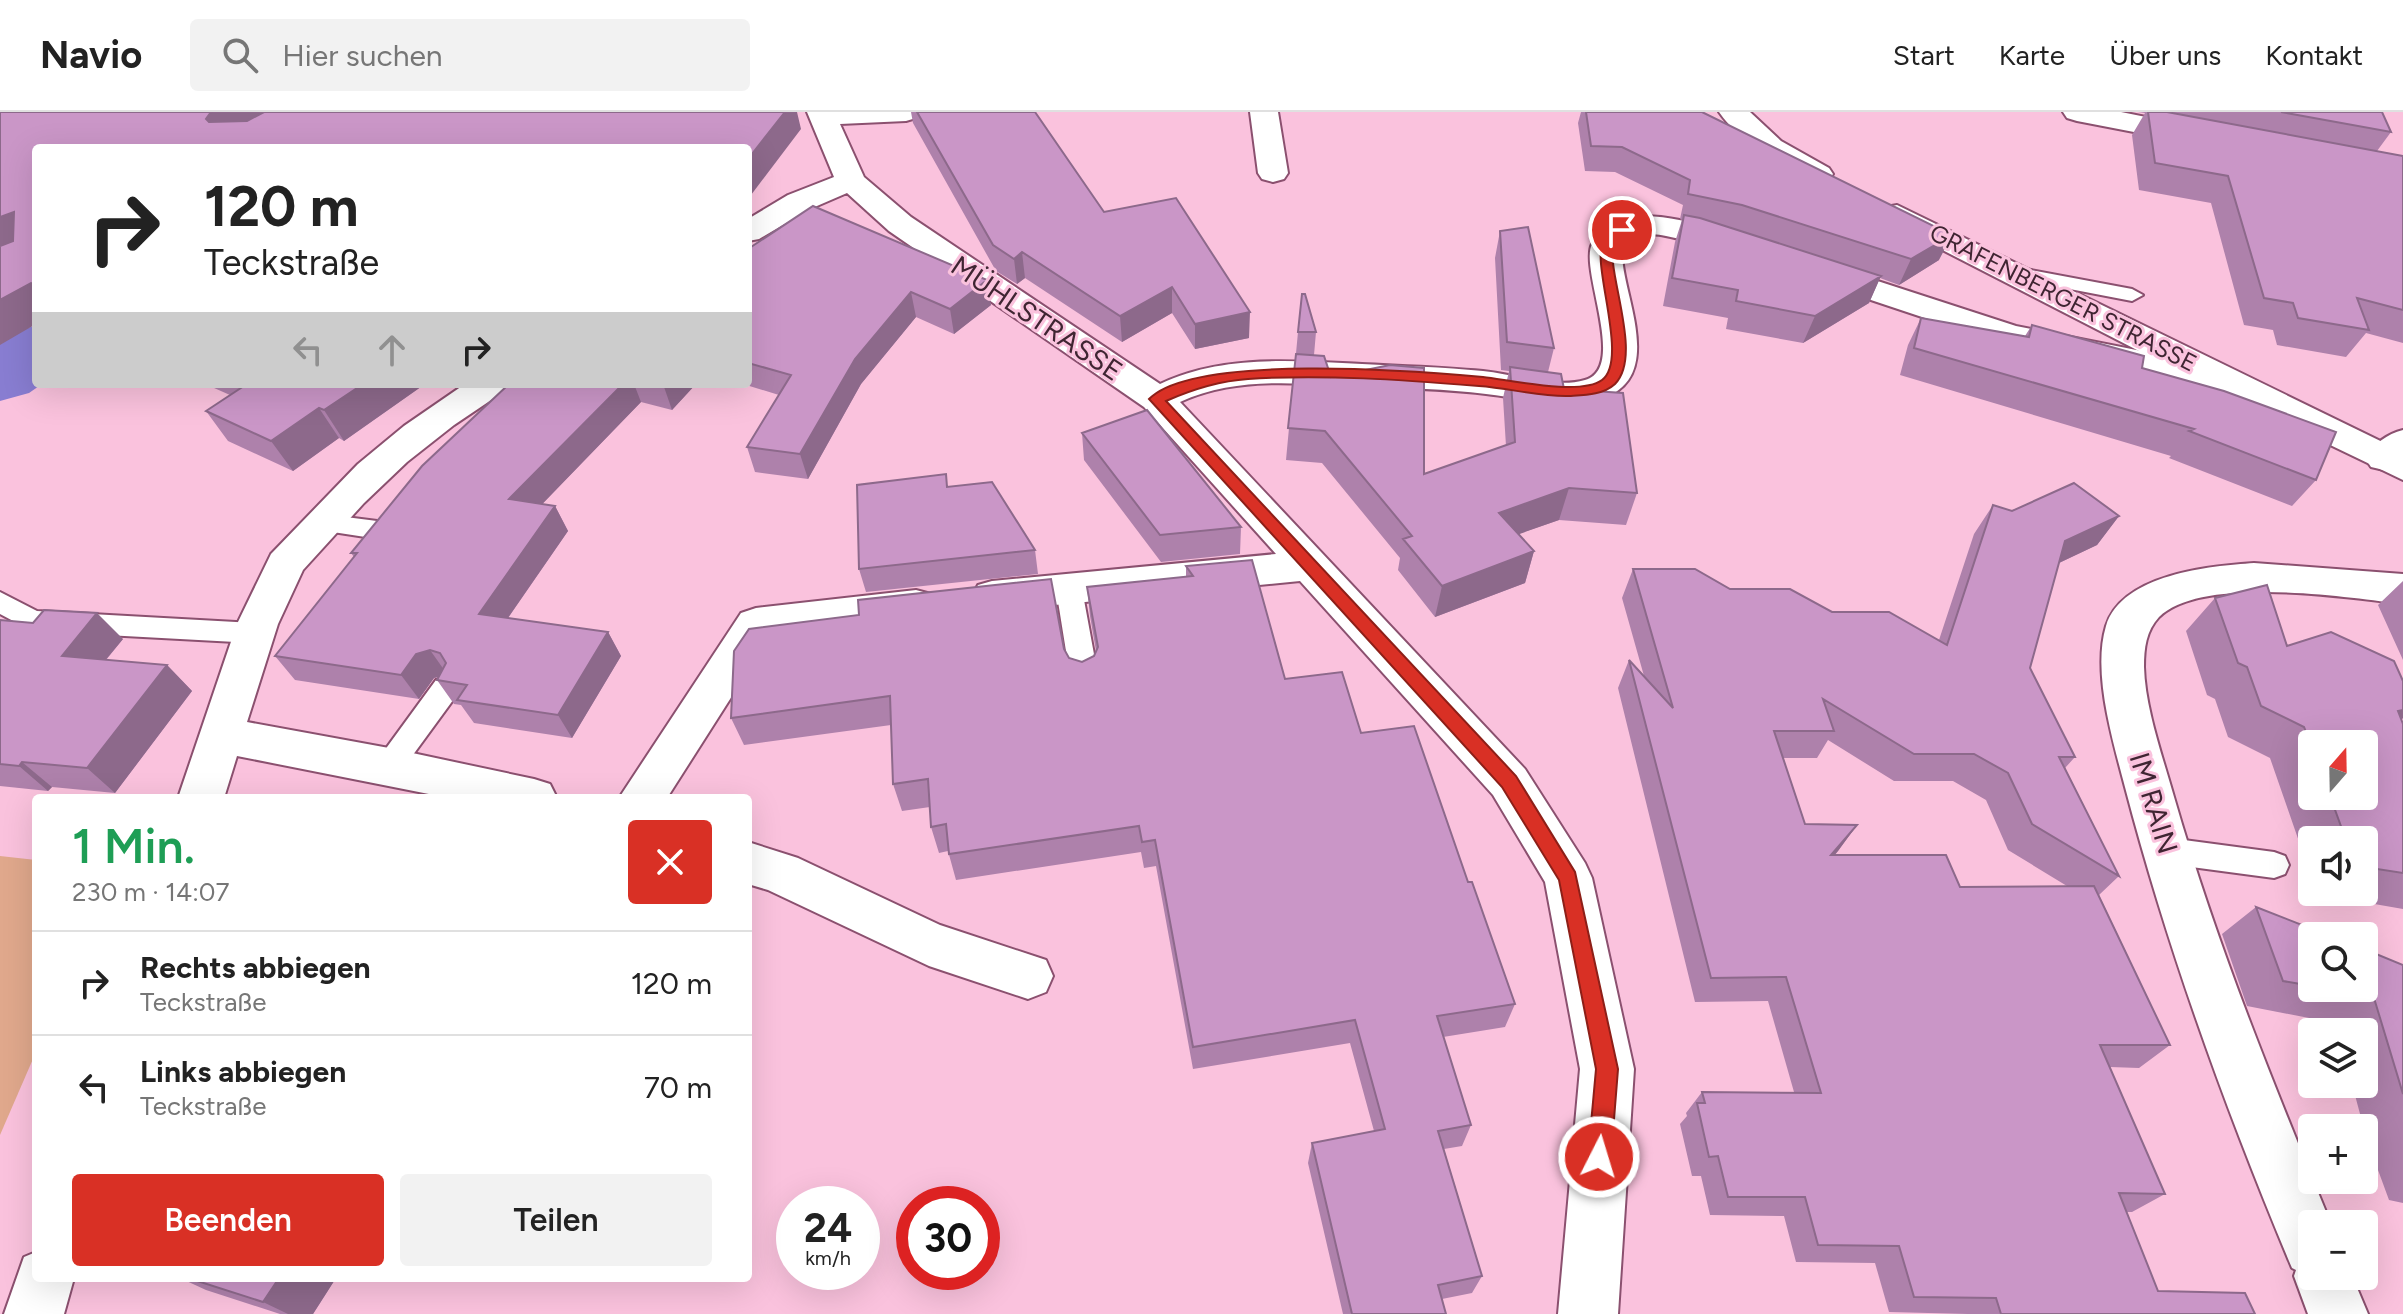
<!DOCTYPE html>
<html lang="de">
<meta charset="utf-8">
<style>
:root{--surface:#fff;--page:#f2f2f2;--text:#222;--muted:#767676;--line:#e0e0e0;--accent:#d93025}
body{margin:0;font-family:Figtree,sans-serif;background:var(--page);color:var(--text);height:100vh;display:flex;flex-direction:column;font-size:30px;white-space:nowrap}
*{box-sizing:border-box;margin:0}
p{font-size:26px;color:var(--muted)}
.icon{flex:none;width:44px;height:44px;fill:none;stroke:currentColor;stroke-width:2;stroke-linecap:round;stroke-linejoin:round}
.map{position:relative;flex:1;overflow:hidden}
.side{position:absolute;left:32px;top:682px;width:720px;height:488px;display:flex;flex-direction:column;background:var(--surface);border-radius:8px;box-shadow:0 8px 32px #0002}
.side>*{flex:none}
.banner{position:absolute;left:32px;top:32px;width:720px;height:244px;border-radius:8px;box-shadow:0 8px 32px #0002;background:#fff;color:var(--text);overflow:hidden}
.needle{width:52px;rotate:20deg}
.buttons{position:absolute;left:2298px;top:618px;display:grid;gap:16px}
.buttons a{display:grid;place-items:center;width:80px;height:80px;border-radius:8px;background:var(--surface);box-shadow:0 8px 32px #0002;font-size:40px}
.speed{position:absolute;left:776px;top:1074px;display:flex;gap:16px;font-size:40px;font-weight:700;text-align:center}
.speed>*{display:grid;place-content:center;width:104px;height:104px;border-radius:50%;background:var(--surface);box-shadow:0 8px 32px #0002;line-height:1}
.speed small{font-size:20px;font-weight:400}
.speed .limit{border:12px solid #d22;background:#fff;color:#111}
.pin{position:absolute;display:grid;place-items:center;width:68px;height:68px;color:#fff;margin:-34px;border:4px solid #fff;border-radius:50%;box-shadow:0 2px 8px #0007}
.me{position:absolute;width:88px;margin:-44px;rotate:5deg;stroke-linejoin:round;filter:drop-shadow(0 0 6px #0008)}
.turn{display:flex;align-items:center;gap:28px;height:168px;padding:0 40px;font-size:36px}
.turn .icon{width:104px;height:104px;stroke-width:2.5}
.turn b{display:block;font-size:56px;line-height:68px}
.lanes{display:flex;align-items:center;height:76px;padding:0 40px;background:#0003;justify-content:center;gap:40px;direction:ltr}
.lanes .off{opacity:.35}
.round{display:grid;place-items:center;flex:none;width:84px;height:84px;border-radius:8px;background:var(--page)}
.headline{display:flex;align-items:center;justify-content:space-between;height:136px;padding:0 40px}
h1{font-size:48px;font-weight:600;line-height:60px;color:#1e9e55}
.button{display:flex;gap:16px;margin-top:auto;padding:16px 40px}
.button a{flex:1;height:92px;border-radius:8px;background:var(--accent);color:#fff;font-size:32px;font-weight:600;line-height:92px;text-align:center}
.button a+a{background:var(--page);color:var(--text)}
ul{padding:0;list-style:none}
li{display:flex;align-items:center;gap:24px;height:104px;padding:0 40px;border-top:2px solid var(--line)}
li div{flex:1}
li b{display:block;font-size:30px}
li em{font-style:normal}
header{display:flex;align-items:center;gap:48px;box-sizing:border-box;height:112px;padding:0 40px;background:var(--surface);border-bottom:2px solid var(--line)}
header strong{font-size:38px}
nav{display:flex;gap:44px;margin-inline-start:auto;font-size:28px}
.search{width:560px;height:72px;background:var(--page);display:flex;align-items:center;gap:20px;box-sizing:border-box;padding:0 28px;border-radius:8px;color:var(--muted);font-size:30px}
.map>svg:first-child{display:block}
</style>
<header>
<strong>Navio</strong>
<div class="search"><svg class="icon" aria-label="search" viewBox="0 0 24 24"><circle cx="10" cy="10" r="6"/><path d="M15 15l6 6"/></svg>Hier suchen</div>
<nav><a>Start</a><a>Karte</a><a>Über uns</a><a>Kontakt</a></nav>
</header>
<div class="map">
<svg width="2403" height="1202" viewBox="0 0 2403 1202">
<rect width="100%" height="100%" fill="#fac2dd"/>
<!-- green -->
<path fill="#e0a88c" d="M0,744L36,748V940L0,1023Z"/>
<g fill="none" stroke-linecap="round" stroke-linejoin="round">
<!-- river -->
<path fill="#887dd1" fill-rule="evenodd" d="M36,213V272H42L29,281L0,289V226Z"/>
<defs>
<path id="lane" d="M2020,156L2132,177L2143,183L2132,189L2013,166L2010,162Z
M322,402L385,410L394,413L397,419L394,425L385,428L313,417L310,411L313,405Z
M1069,468L1078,470L1082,477L1098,564L1094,571L1084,575L1074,571L1070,564L1056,477L1060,470Z
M0,480L37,499L254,511L263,514L267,521L263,528L254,531L32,519L0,502Z
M446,565L456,568L460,576L456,584L399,662L389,666L379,662L375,654L379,646L436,568Z
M2169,726L2274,740L2285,744L2289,753L2285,762L2274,766L2169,752L2158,748L2154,739L2158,730Z"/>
<path id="street" d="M807,0H920L916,6L906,9L840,12L864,65L911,105L1160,272C1223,242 1294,249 1362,252C1402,254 1443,255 1483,259C1514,262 1555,277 1585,268C1628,256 1579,158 1592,132C1613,90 1674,106 1709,115C1723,119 1743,121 1752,133L1747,140C1717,147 1657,109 1629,127C1599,147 1685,268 1594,289C1559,297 1522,286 1486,282C1446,277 1405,276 1365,275C1303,272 1238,263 1180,290L1525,657L1585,751L1592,766L1634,957L1618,1202H1558L1580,957L1545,770L1493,683L1300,469L992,499L978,495L972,484L978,473L992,469L1276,442L1144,295L889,119L847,81L810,97L759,127L748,129V107L788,83L834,65Z
M1250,0H1278L1288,61L1284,67L1273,70L1262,67L1258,61Z
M2063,0H2121L2206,17L2210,23L2206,29L2196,32L2077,9L2067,6Z
M1816,149L2016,214L2217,254L2229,257L2235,265L2229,273L2217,276L1997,230L1805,166L1800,159L1805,152Z
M465,272H508L503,280L454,313L407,350L364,391L303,458L278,512L247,610L389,636L534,667L550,672L557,686H449L237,644L224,686H178L237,512L271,442L358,352L404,314Z
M2403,318V350L2384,358L2371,355L2365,346C2374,332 2387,322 2403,318Z
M2254,451L2403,462V492C2347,485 2202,463 2159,505C2146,519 2144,536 2144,555C2145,596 2163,646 2174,685C2216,831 2274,974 2331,1112H2312V1164H2352L2368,1202H2308L2294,1164L2296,1158L2292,1156C2227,1001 2168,839 2125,675C2113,629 2092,561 2106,514C2122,462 2210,454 2254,451Z
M916,478L931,482L937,493L931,504L916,508L769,526L667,686H619L741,501L756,496Z
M748,730L798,746L940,813L1046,848L1053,864L1046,880L1028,887L929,854L768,778L748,772Z
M36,1140V1166H74L64,1202H4L24,1145Z"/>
<path id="secondary" d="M1719,0H1750L1781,29L1829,56L1833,62L1829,68C1797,76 1736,25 1719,0Z
M1897,93L2403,340V368L2205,273L1886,109L1881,102L1886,95Z"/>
</defs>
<!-- lane casing -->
<use href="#lane" stroke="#8b506f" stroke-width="4"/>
<!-- street casing -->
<use href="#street" stroke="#8b506f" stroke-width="4"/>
<!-- secondary casing -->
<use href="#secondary" stroke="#8b506f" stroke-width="4"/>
<!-- lane -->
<use href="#lane" fill="#fff" fill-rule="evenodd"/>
<!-- street -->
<use href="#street" fill="#fff" fill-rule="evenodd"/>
<!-- secondary -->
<use href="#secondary" fill="#fff" fill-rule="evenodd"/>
</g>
<!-- wall -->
<path fill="#ae81ab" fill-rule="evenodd" d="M911,0H1035L1104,100L1249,226L1195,237L1172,201L1122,230L1025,166L1017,172L996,159L913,11Z
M1581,0H1702L1939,148L1899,173L1880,166L1869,191L1803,231L1726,217L1728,206L1663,194L1675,130L1682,108L1680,107L1683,93L1615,60L1585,59L1578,11Z
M2138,0H2382L2391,20L2377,39L2403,44V231L2366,221L2346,245L2277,233L2273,218L2244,213L2211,91L2139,78L2132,23L2145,1Z
M1500,119L1554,236L1548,260L1564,277L1637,381L1626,413L1559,408L1518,422L1534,439L1525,471L1435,505L1398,458L1400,446L1322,351L1286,348L1298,220H1316L1314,243L1331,265L1424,362L1506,334L1503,286L1509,259L1501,258L1495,146Z
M748,137L991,193L954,222L916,205L861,272L808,367L755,360L747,335L779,283L743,272H748Z
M1921,206L2025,224L2032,213L2142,256L2316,368L2292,394L2169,346L2171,344L1900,263L1908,233Z
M205,272H425L344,329L339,326L293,359L228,329L206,299L230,283Z
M509,272H696L672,298L641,290L542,392L555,394L568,419L508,506L608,520L621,544L572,626L474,611L461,593L454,592L437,568L439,565L434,566L419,587L295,568L275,544L354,445L351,441Z
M1082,321L1241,415L1240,442L1161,450L1084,348Z
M948,375L1035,438L1038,462L866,480L859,457Z
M1993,393L2012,399L2119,404L2097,433L2059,451L2030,556L2075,645L2065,656L2119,764L2099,783L2170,933L2139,956L2110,955L2165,1082L2132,1100H2127L2158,1179L2255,1202H1968L1889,1200L1875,1151L1796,1150L1784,1104L1710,1103L1701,1064H1692L1680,1012L1687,1004L1686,1001L1702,980H1794L1768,889L1695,890L1618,576L1629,548L1644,564L1622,486L1633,457L1730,477L1832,500L1939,528L1974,422ZM1828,628L1894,669H1953L1986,688L2008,738L2067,774L1960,775L1835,743L1857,713L1805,712L1783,646H1817Z
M1186,454L1285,567L1361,621L1468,770L1515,892L1505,915L1443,925L1471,1013L1462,1034L1444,1037L1482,1164L1472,1181L1442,1187L1446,1202H1343L1308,1051L1312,1031L1374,1019L1350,931L1193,957L1156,754L1144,756L1141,740L956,768L948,739L939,741L931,715L930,695L902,699L893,672L891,613L744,633L731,606L1064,537L1069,546L1082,550L1094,544L1096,539L1090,504L1087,475L1186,465Z
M2403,469V548L2378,493Z
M2215,486L2287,534L2403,569V606L2401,608L2403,612V797L2317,782L2316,780H2364V728H2312V767L2270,646L2228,625L2215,587L2207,583L2186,519ZM2312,632L2364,684H2312Z
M0,508L123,527L106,548L167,553L192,579L115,681L52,675L48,679L0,674Z
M2256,795L2312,824V876H2364L2403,853V1091L2389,1088L2367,1028L2352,972H2364V920H2337L2335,911L2247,894L2222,822Z
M180,1166H336L313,1202H280L206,1178Z"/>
<!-- shaded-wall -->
<path fill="#8d698b" d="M211,0H280L231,27L206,7Z
M785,0H797L801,17L748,87V47Z
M14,100L36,129L0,145V105Z
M1952,123L1939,148L1899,173L1911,147Z
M1022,140L1025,166L1017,172L1014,147Z
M1881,164L1869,191L1803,231L1815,204Z
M987,168L991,193L954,222L950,197Z
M31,171L36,177V212L0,233V188Z
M1172,175V201L1122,230L1120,204Z
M911,180L916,205L861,272L808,367L800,342L855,247Z
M1250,200L1249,226L1195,237V212Z
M363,272H425L344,329L324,298Z
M623,272H634L641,290L523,412L509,387Z
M663,272H696L672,298Z
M319,296L339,326L293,359L271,329Z
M1569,376L1559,408L1491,432L1499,401Z
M555,394L568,419L494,526L479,502Z
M2119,404L2097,433L2044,458L2065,429Z
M1534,439L1525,471L1435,505L1442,474Z
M97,501L123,527L88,569L62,544Z
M608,520L621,544L572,626L558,603Z
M430,538L447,562L434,566L419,587L401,563L416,542Z
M167,553L192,579L115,681L87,656Z
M2403,598V606L2378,627L2398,599Z
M22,650L52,675L48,679L19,654Z
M1857,713L1838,739L1812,768L1831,743Z
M279,1166H336L313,1202H288L263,1190Z"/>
<!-- building -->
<path fill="#ca96c7" stroke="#8d698b" stroke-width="2" d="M0,0H211L206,7L209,10L247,9L264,0H785L748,47V36H36V173L31,171L0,188V134L13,129L14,100L0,105Z
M917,0H1035L1104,100L1176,86L1250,200L1195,212L1172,175L1120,204L1022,140L1014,147L993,133Z
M1586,0H1702L1952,123L1911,147L1742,93L1688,82L1690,68L1622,35L1591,34Z
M2148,0H2167L2403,44V198L2357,186L2369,218L2298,206L2293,191L2264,186L2228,64L2155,51Z
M2281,0H2382L2391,20Z
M813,94L987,168L950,197L911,180L855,247L800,342L747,335L791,263L748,251V137Z
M1684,103L1700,106L1881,164L1815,204L1736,189L1738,178L1672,166Z
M1528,115L1554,236L1507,230L1500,119Z
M1302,182H1305L1316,220H1298Z
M1921,206L2029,225L2032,213L2144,244L2142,256L2224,279L2336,320L2316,368L2189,319L2194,317L1914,236Z
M1296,242L1324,244L1331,265L1390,253L1424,256V362L1515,330L1510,255L1561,262L1564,277L1623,281L1637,381L1569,376L1499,401L1534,439L1442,474L1403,427L1412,424L1325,319L1288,316Z
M247,272H363L324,298L319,296L271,329L206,299Z
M509,272H623L509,387L555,394L479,502L608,520L558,603L457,588L467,573L437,568L446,551L440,541L430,538L416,542L401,563L275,544L357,441H351L422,354Z
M1147,298L1241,415L1160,423L1082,321Z
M946,362L947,375L992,370L1035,438L859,457L857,373Z
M2074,371L2119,404L2065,429L2030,556L2075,645H2059L2119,764L2032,712L2008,661L1974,642H1914L1823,587L1834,619H1774L1805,712L1857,713L1831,743H1946L1960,775L2094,774L2170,933H2100L2165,1082L2119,1081L2158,1179L2245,1181L2255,1202H2001L1996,1186L1914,1185L1899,1134L1818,1133L1805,1085H1728L1718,1044L1709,1045L1697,991H1705L1702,980L1821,981L1786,865L1711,866L1629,548L1673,596L1633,457H1695L1730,477H1790L1832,500H1889L1947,533L1993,393L2012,399Z
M1252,448L1285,567L1342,560L1361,621L1414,614L1468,770H1472L1515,892L1437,904L1471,1013L1438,1019L1482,1164L1438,1173L1446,1202H1352L1312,1031L1385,1017L1355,908L1193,935L1155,728L1142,730L1139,714L949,742L946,712L931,715L928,667L893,672L890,584L731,606L734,539L749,517L859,503L858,488L1051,467L1064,537L1069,546L1082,550L1094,544L1098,535L1087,475L1193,464L1186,454Z
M2267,473L2287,534L2331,520L2394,549L2403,569V598L2398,599L2403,612V761L2364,755V728H2346L2330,684H2364V632H2312V635L2304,615L2261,594L2247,555L2238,551L2215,486Z
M44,498L97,501L62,544L167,553L87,656L22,650L19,654L0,652V508L33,511Z
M2256,795L2330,824H2312V874L2283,869Z
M2364,837L2403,853V982L2374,886L2320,876H2364Z
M188,1166H279L263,1190Z"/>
<!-- route -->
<path fill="#d93025" stroke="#8d1f18" stroke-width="2" d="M1617,115L1628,118C1625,122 1618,126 1615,130C1602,151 1645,242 1615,272C1603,283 1585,283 1569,284C1540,285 1509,276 1479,274C1403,268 1324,262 1248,267C1219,269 1193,277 1166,289L1516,664L1575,760L1618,957L1611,1045L1608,1053L1599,1057L1591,1053L1588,1045L1596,957L1559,768L1502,675L1149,287C1194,241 1417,259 1483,265C1510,268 1580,284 1602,268C1630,247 1589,148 1604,127C1607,123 1613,119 1617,115Z"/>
<g text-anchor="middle" stroke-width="6" stroke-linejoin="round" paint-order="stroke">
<!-- far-street labels -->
<g font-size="24" fill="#3f2532" stroke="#fac2dd">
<text transform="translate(2063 186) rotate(27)" y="8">GRAFENBERGER STRASSE</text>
</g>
<!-- street labels -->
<g font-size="28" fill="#3f2532" stroke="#fac2dd">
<text transform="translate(1037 206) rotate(34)" y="10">MÜHLSTRASSE</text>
<text transform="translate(2154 691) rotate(73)" y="10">IM RAIN</text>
</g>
</g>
</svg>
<div class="buttons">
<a><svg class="needle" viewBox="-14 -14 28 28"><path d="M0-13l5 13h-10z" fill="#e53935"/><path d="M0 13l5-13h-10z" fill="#767676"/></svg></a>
<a><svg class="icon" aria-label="sound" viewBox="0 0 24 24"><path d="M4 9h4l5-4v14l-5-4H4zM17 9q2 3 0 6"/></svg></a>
<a><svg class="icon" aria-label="search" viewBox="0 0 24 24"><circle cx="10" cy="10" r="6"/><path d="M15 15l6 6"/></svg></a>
<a><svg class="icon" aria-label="layers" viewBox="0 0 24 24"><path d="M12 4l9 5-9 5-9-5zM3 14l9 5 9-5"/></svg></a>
<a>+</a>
<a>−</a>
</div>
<div class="speed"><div>24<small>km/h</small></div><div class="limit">30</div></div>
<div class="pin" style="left:1622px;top:118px;background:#d93025"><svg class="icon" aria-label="arrive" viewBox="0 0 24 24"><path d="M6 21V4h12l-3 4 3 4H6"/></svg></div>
<svg class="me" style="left:1599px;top:1045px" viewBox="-20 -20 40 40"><circle r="17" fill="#d93025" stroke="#fff" stroke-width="3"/><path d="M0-11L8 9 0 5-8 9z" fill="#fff"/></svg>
<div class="banner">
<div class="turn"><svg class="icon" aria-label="right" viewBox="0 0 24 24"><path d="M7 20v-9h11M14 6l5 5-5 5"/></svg><div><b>120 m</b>Teckstraße</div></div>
<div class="lanes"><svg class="icon off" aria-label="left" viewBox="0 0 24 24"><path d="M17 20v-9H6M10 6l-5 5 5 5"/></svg><svg class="icon off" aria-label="ahead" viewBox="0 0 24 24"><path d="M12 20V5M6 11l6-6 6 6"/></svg><svg class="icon" aria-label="right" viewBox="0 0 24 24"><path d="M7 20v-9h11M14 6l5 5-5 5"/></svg></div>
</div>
<section class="side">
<div class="headline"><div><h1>1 Min.</h1><p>230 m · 14:07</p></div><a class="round" style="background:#d93025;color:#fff"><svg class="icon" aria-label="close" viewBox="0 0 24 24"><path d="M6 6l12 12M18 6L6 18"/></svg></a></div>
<ul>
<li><svg class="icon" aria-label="right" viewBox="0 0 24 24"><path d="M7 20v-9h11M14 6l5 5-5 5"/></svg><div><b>Rechts abbiegen</b><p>Teckstraße</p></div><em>120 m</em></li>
<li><svg class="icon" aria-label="left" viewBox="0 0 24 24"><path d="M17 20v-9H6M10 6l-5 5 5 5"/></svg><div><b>Links abbiegen</b><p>Teckstraße</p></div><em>70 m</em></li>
</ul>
<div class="button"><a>Beenden</a><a>Teilen</a></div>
</section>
</div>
